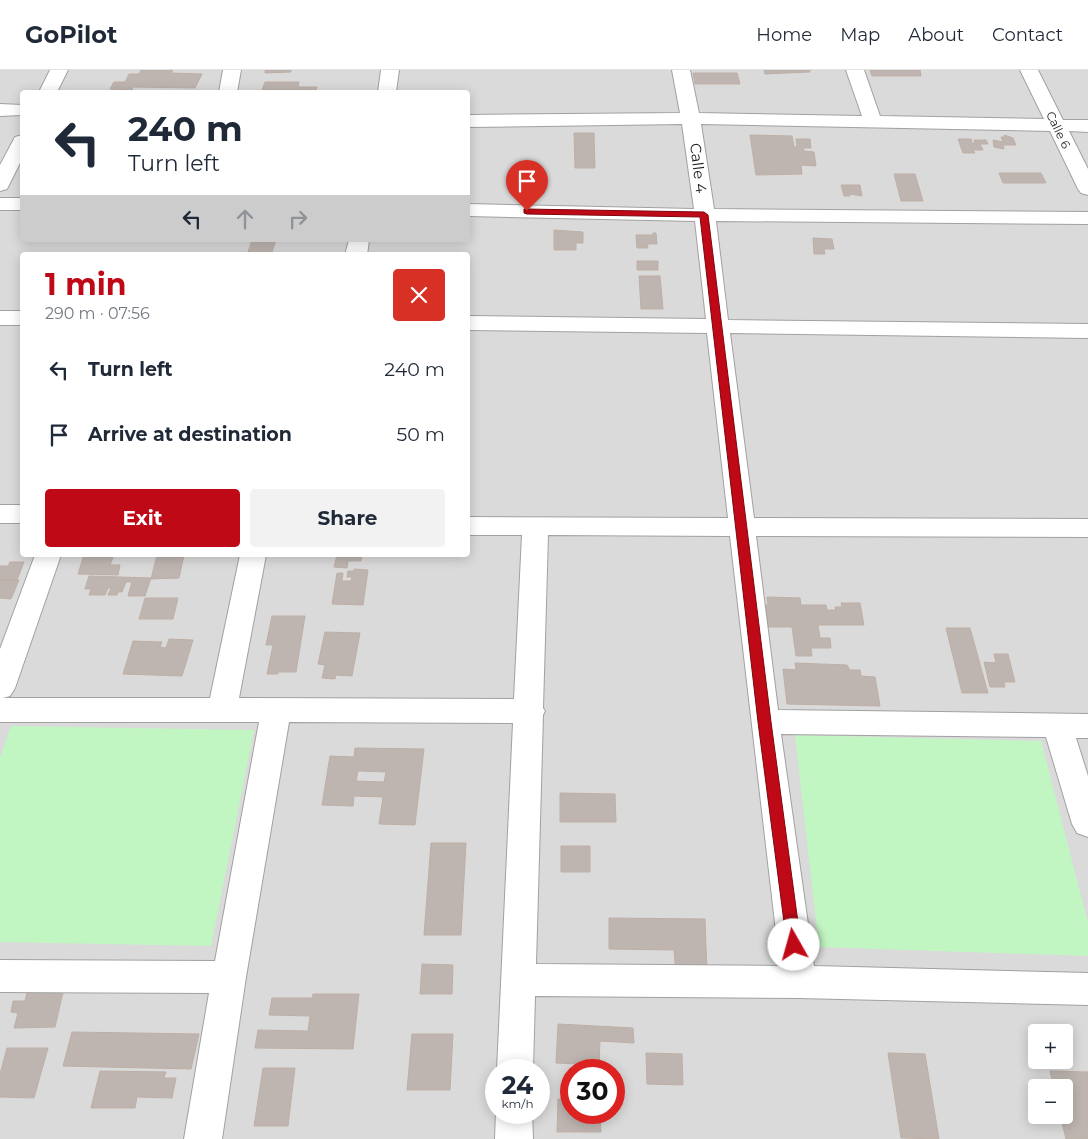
<!DOCTYPE html>
<meta charset="utf-8">
<style>
:root{--surface:#fff;--page:#f2f2f3;--text:#1f2937;--muted:#747a83;--line:#e0e1e3;--accent:#c00916}
body{margin:0;font-family:Montserrat,sans-serif;background:var(--page);color:var(--text);height:100vh;display:flex;flex-direction:column;font-size:19px;white-space:nowrap}
*{box-sizing:border-box;margin:0}
p{font-size:16px;color:var(--muted)}
.icon{flex:none;width:28px;height:28px;fill:none;stroke:currentColor;stroke-width:2;stroke-linecap:round;stroke-linejoin:round}
.map{position:relative;flex:1;overflow:hidden}
.sheet{position:absolute;left:20px;top:182px;width:450px;height:305px;display:flex;flex-direction:column;background:var(--surface);border-radius:5px;box-shadow:0 2px 12px #0003}
.sheet>*{flex:none}
.hud{position:absolute;left:20px;top:20px;width:450px;height:152px;border-radius:5px;box-shadow:0 2px 12px #0003;background:#fff;color:var(--text);overflow:hidden}
.controls{position:absolute;left:1028px;top:954px;display:grid;gap:10px}
.controls a{display:grid;place-items:center;width:45px;height:45px;border-radius:5px;background:var(--surface);box-shadow:0 2px 12px #0003;font-size:25px}
.speed{position:absolute;left:485px;top:989px;display:flex;gap:10px;font-size:25px;font-weight:700;text-align:center}
.speed>*{display:grid;place-content:center;width:65px;height:65px;border-radius:50%;background:var(--surface);box-shadow:0 2px 12px #0003;line-height:1}
.speed small{font-size:12px;font-weight:400}
.speed .limit{border:8px solid #d22;background:#fff;color:#111}
.pin{position:absolute;display:grid;place-items:center;width:42px;height:42px;color:#fff;margin:-51px -21px;border-radius:50% 50% 50% 0;rotate:-45deg;box-shadow:0 0 5px #0007}
.pin .icon{rotate:45deg}
.me{position:absolute;width:55px;margin:-28px;rotate:353deg;stroke-linejoin:round;filter:drop-shadow(0 0 4px #0008)}
.turn{display:flex;align-items:center;gap:18px;height:105px;padding:0 25px;font-size:22px}
.turn .icon{width:65px;height:65px;stroke-width:2.5}
.turn b{display:block;font-size:35px;line-height:42px}
.lanes{display:flex;align-items:center;height:48px;padding:0 25px;background:#0003;justify-content:center;gap:25px;direction:ltr}
.lanes .off{opacity:.35}
.round{display:grid;place-items:center;flex:none;width:52px;height:52px;border-radius:5px;background:var(--page)}
.head{display:flex;align-items:center;justify-content:space-between;height:85px;padding:0 25px}
h1{font-size:30px;font-weight:700;line-height:38px;color:var(--accent)}
.cta{display:flex;gap:10px;margin-top:auto;padding:10px 25px}
.cta a{flex:1;height:58px;border-radius:5px;background:var(--accent);color:#fff;font-size:20px;font-weight:700;line-height:58px;text-align:center}
.cta a+a{background:var(--page);color:var(--text)}
ul{padding:0;list-style:none}
li{display:flex;align-items:center;gap:15px;height:65px;padding:0 25px}
li div{flex:1}
li b{display:block;font-size:19px}
li em{font-style:normal}
header{display:flex;align-items:center;gap:30px;box-sizing:border-box;height:70px;padding:0 25px;background:var(--surface);border-bottom:1px solid var(--line)}
header strong{font-size:24px}
nav{display:flex;gap:28px;margin-inline-start:auto;font-size:18px}
.map>svg:first-child{display:block}
</style>
<header>
<strong>GoPilot</strong>
<nav><a>Home</a><a>Map</a><a>About</a><a>Contact</a></nav>
</header>
<div class="map">
<svg width="1088" height="1069" viewBox="0 0 1088 1069">
<rect width="100%" height="100%" fill="#eee9e3"/>
<!-- residential -->
<path fill="#dbdada" fill-rule="evenodd" d="M0,0H1088V1069H0ZM22,22H468V170H22ZM22,185H468V485H22ZM1036,962H1064V990H1036ZM496,1000H539V1042H496ZM571,1000H614V1042H571ZM1036,1018H1064V1045H1036Z"/>
<!-- park -->
<path fill="#c1f6c2" d="M11,656L254,660L211,876L0,872V688Z
M795,665L1041,671L1088,853V886L819,877Z"/>
<!-- building -->
<path fill="#beb5b0" stroke="#beafa6" fill-rule="evenodd" d="M141,0H173L171,3L202,4L195,18L133,17L132,20L110,19L114,12H125L129,4H139Z
M265,0H291V2L265,3Z
M764,0H810V2L765,4Z
M870,0H920L921,6H872Z
M693,3H737L740,14H695Z
M265,12H299L298,17H317L316,20H262Z
M574,63H594L595,98H575Z
M750,65L792,66L794,77H797L796,69H810L811,78H803L804,81L814,82L816,96L801,95L802,104L756,105Z
M1004,65L1013,68L1016,75H1005L1003,76L1004,79L994,77L993,70L1003,72L1001,67H1005Z
M958,69H971L972,73H975L974,70H986L988,74H980L983,80H973L975,83H963Z
M999,103H1041L1046,113H1003Z
M894,104H915L923,131H901Z
M841,115H860L862,126L850,124V126H844Z
M554,160L583,162V173H576V180H554Z
M653,163H656L657,174H647L648,178H637L636,165H653Z
M813,168L832,169L834,179H824L825,184H814Z
M252,170H276L271,185H247Z
M637,191H658V200H637Z
M639,206H660L663,239H641Z
M84,485H114L110,495H120L118,505L78,504Z
M157,485H184L179,508L151,509Z
M337,485H362L361,491H348L347,498L334,497Z
M10,492H24L17,510H0V496H8Z
M354,499L368,500L363,535L332,534L337,503H343L342,511H351L352,507H347L348,501H354Z
M89,506L151,508L145,526H128L132,512H126L122,522H118L117,525H108L111,518H108L105,525H89L91,519H85Z
M0,510H19L11,529L0,528Z
M767,527L800,528L801,535H826L827,540H836L835,537H842L841,533H860L864,555H818L820,568H830L831,578H811L812,586H796L792,557H758L755,535H768Z
M145,528H178L173,549H139Z
M272,546H305L296,602H278V604H267L273,575H266Z
M946,558H970L988,623H962Z
M325,562L360,563L352,606L336,605L335,609L322,608L325,595L318,594Z
M169,569L193,570L182,606L123,604L133,571L162,572L160,577L166,578Z
M994,584H1008L1015,612H1004L1005,617H990L984,592L996,593Z
M795,593L847,595L850,600H860L861,606L875,607L880,636L787,634L783,599L796,600Z
M355,678L424,679L415,755L379,754L383,727L354,726L353,736L322,735L330,686L354,687ZM358,701L386,702L384,712L356,711Z
M560,723L615,724L616,752H560Z
M431,773H466L461,865H424Z
M561,776H590V802H561Z
M609,848L705,849L707,904L676,905L674,880L609,879Z
M422,894L453,895L452,924H420Z
M28,918H64L55,957L14,958L18,943L11,942L13,931H25Z
M313,924H359L353,979L255,978L258,960L308,961L310,946L269,945L272,928H312Z
M558,954L633,958L634,973L600,971L599,995L556,993Z
M72,962L199,964L191,999L63,996Z
M412,964H453L450,1020H407Z
M7,978H48L34,1028L0,1027V1004Z
M646,983L682,984L683,1015L647,1014Z
M888,983L925,984L939,1069L901,1068Z
M263,998H295L288,1056H254Z
M100,1001L166,1002L164,1008H176L172,1028L137,1027L135,1038H91Z
M1050,1001L1088,1002V1069H1066L1060,1045H1064V1018H1054Z
M558,1029H571V1042H588V1047H600L601,1062H557Z"/>
<g fill="none" stroke-linecap="round" stroke-linejoin="round">
<defs>
<path id="minor" d="M50,0H68L57,22H39Z
M223,0H241L237,22H219Z
M381,0H399L396,22H378Z
M672,0H690L699,43L862,46L846,0H864L880,46L1044,49L1020,0H1038L1063,50H1088V62L1069,61L1088,99V125L1081,123L1078,119L1050,61L701,54L714,139L1088,142V154L716,151L728,250L1088,254V268L730,263L754,448L1088,449V467L756,466L778,640L1088,644V668H1076L1088,706V767L1077,763L1072,754L1046,667L781,664L814,896L1088,903V935L799,928L535,926L533,1000H497L513,653L289,652L246,907L222,1069H184L209,923L0,922V890L215,891L259,652H0V579L35,485H61L15,618L10,626L3,628H210L240,485H266L239,628L514,629L522,465H468V447L728,448L707,263L468,260V246L706,249L695,151L468,146V134L694,139L682,54L468,57V45L680,43ZM548,465L730,466L780,896L536,894L543,645L545,641L543,638Z
M0,34L22,35V45L0,46Z
M22,65V89L7,119L0,121V95L15,67Z
M0,128H22V140H0Z
M349,170H369L367,185H345Z
M0,241H22V255H0Z
M0,435H22V453H0Z
M496,1041V1042H532L533,1069H495Z"/>
</defs>
<!-- minor casing -->
<use href="#minor" stroke="#a1a1a1" stroke-width="2"/>
<!-- minor -->
<use href="#minor" fill="#fff" fill-rule="evenodd"/>
</g>
<!-- route -->
<path fill="#c00916" stroke="#7d060e" d="M524,139L704,142L708,145L771,652L801,875L799,879L794,881L789,879L787,875L758,652L700,147L527,144L524,143Z"/>
<g text-anchor="middle" stroke-width="4" stroke-linejoin="round" paint-order="stroke">
<!-- far-street labels -->
<g font-size="12" fill="#1d1d1d" stroke="#fff">
<text transform="translate(1058 60) rotate(64)" y="4">Calle 6</text>
</g>
<!-- street labels -->
<g font-size="15" fill="#1d1d1d" stroke="#fff">
<text transform="translate(698 98) rotate(83)" y="5">Calle 4</text>
</g>
</g>
</svg>
<div class="controls">
<a>+</a>
<a>−</a>
</div>
<div class="speed"><div>24<small>km/h</small></div><div class="limit">30</div></div>
<div class="pin" style="left:527px;top:141px;background:#d93025"><svg class="icon" aria-label="arrive" viewBox="0 0 24 24"><path d="M6 21V4h12l-3 4 3 4H6"/></svg></div>
<svg class="me" style="left:794px;top:875px" viewBox="-20 -20 40 40"><circle r="19" fill="#fff"/><path d="M0-13L10 11 0 6-10 11z" fill="#c00916"/></svg>
<div class="hud">
<div class="turn"><svg class="icon" aria-label="left" viewBox="0 0 24 24"><path d="M17 20v-9H6M10 6l-5 5 5 5"/></svg><div><b>240 m</b>Turn left</div></div>
<div class="lanes"><svg class="icon" aria-label="left" viewBox="0 0 24 24"><path d="M17 20v-9H6M10 6l-5 5 5 5"/></svg><svg class="icon off" aria-label="ahead" viewBox="0 0 24 24"><path d="M12 20V5M6 11l6-6 6 6"/></svg><svg class="icon off" aria-label="right" viewBox="0 0 24 24"><path d="M7 20v-9h11M14 6l5 5-5 5"/></svg></div>
</div>
<section class="sheet">
<div class="head"><div><h1>1 min</h1><p>290 m · 07:56</p></div><a class="round" style="background:#d93025;color:#fff"><svg class="icon" aria-label="close" viewBox="0 0 24 24"><path d="M6 6l12 12M18 6L6 18"/></svg></a></div>
<ul>
<li><svg class="icon" aria-label="left" viewBox="0 0 24 24"><path d="M17 20v-9H6M10 6l-5 5 5 5"/></svg><div><b>Turn left</b></div><em>240 m</em></li>
<li><svg class="icon" aria-label="arrive" viewBox="0 0 24 24"><path d="M6 21V4h12l-3 4 3 4H6"/></svg><div><b>Arrive at destination</b></div><em>50 m</em></li>
</ul>
<div class="cta"><a>Exit</a><a>Share</a></div>
</section>
</div>
